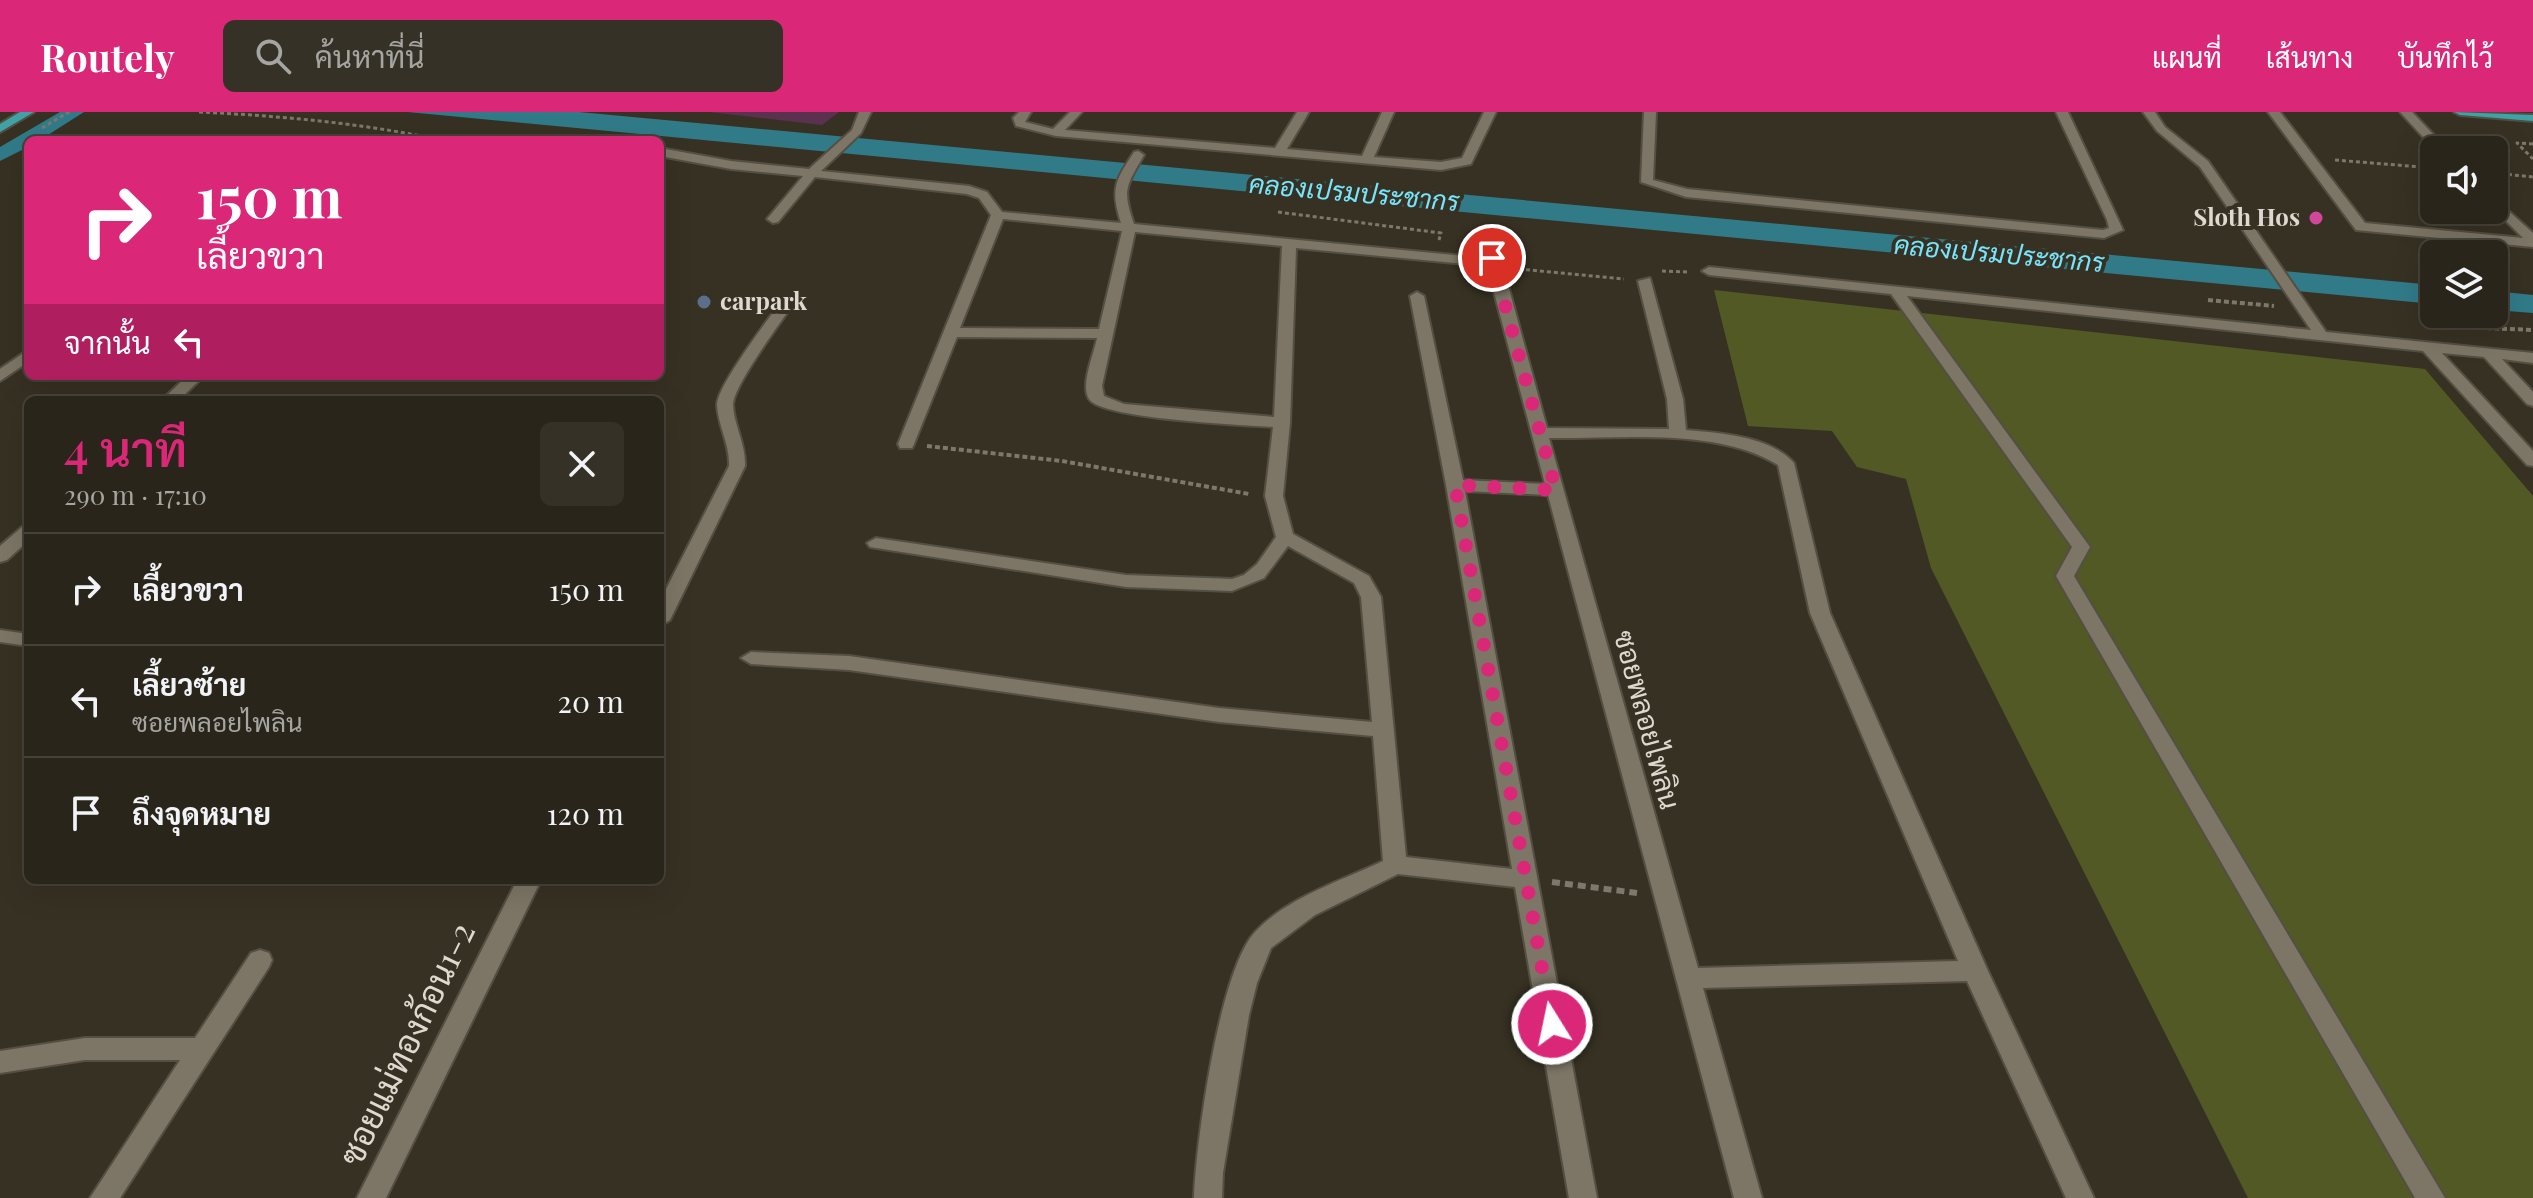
<!DOCTYPE html>
<html lang="th">
<meta charset="utf-8">
<style>
:root{--surface:#29251a;--page:#353127;--text:#f1f3f6;--muted:#a5a5a2;--line:#454239;--accent:#db2777}
body{margin:0;font-family:"Playfair Display",Sarabun,serif;background:var(--page);color:var(--text);height:100vh;display:flex;flex-direction:column;font-size:30px;white-space:nowrap}
*{box-sizing:border-box;margin:0}
p{font-size:26px;color:var(--muted)}
.icon{flex:none;width:44px;height:44px;fill:none;stroke:currentColor;stroke-width:2;stroke-linecap:round;stroke-linejoin:round}
.map{position:relative;flex:1;overflow:hidden}
.details{position:absolute;left:24px;top:284px;width:640px;height:488px;display:flex;flex-direction:column;background:var(--surface);border-radius:12px;box-shadow:0 8px 32px #0002,0 0 0 2px var(--line)}
.details>*{flex:none}
.hud{position:absolute;left:24px;top:24px;width:640px;height:244px;border-radius:12px;box-shadow:0 8px 32px #0002,0 0 0 2px var(--line);background:#db2777;color:#fff;overflow:hidden}
.tools{position:absolute;left:2420px;top:24px;display:grid;gap:16px}
.tools a{display:grid;place-items:center;width:88px;height:88px;border-radius:12px;background:var(--surface);box-shadow:0 8px 32px #0002,0 0 0 2px var(--line);font-size:40px}
.pin{position:absolute;display:grid;place-items:center;width:68px;height:68px;color:#fff;margin:-34px;border:4px solid #fff;border-radius:50%;box-shadow:0 2px 8px #0007}
.me{position:absolute;width:88px;margin:-44px;rotate:350deg;stroke-linejoin:round;filter:drop-shadow(0 0 6px #0008)}
.turn{display:flex;align-items:center;gap:28px;height:168px;padding:0 40px;font-size:36px}
.turn .icon{width:104px;height:104px;stroke-width:2.5}
.turn b{display:block;font-size:56px;line-height:68px}
.then{display:flex;align-items:center;height:76px;padding:0 40px;background:#0003;gap:16px;font-size:30px}
.round{display:grid;place-items:center;flex:none;width:84px;height:84px;border-radius:12px;background:var(--page)}
.headline{display:flex;align-items:center;justify-content:space-between;height:136px;padding:0 40px}
h1{font-size:48px;font-weight:600;line-height:60px;color:var(--accent)}
ul{padding:0;list-style:none}
li{display:flex;align-items:center;gap:24px;height:112px;padding:0 40px;border-top:2px solid var(--line)}
li div{flex:1}
li b{display:block;font-size:30px}
li em{font-style:normal}
header{display:flex;align-items:center;gap:48px;box-sizing:border-box;height:112px;padding:0 40px;background:var(--accent);color:#fff}
header strong{font-size:38px}
nav{display:flex;gap:44px;margin-inline-start:auto;font-size:28px}
.search{width:560px;height:72px;background:var(--page);display:flex;align-items:center;gap:20px;box-sizing:border-box;padding:0 28px;border-radius:12px;color:var(--muted);font-size:30px}
.map>svg:first-child{display:block}
</style>
<header>
<strong>Routely</strong>
<div class="search"><svg class="icon" aria-label="search" viewBox="0 0 24 24"><circle cx="10" cy="10" r="6"/><path d="M15 15l6 6"/></svg>ค้นหาที่นี่</div>
<nav><a>แผนที่</a><a>เส้นทาง</a><a>บันทึกไว้</a></nav>
</header>
<div class="map">
<svg width="2533" height="1086" viewBox="0 0 2533 1086">
<rect width="100%" height="100%" fill="#373123"/>
<!-- green -->
<path fill="#535925" d="M1714,178L2425,257L2533,384V1086H2248L1931,456L1906,367L1857,355L1832,319L1748,314Z"/>
<!-- water -->
<path fill="#317b89" d="M408,0H579L2434,173V192Z
M2494,179L2533,183V201L2494,198Z"/>
<g fill="none" stroke-linecap="round" stroke-linejoin="round">
<!-- canal -->
<path fill="#317b89" fill-rule="evenodd" d="M60,0H84L40,28H28V35L0,49V35Z"/>
</g>
<!-- building -->
<path fill="#5b3150" d="M709,0H839L822,13Z"/>
<g fill="none" stroke-linecap="round" stroke-linejoin="round">
<defs>
<path id="minor" d="M859,0H871L861,21L821,59L969,74L987,80L1002,100L1121,111C1110,77 1115,69 1134,40L1138,39L1144,43C1126,75 1122,77 1134,112L1485,146L1497,143L1502,151L1547,316L1669,317L1667,287L1638,169L1650,166L1683,287L1686,318C1720,321 1770,324 1794,351L1830,501L1988,859L2094,1086H2066L1967,869L1703,876L1762,1086H1734L1548,383L1465,379L1597,1086H1569L1515,775L1398,762L1315,803L1271,836L1257,871L1249,903L1223,1061L1222,1086H1194C1196,1030 1219,859 1255,820C1288,785 1341,769 1383,749L1373,624L1219,610L849,558L751,552L741,546L751,540L849,544L1219,596L1372,610L1361,485L1354,471L1288,434L1264,466L1232,479L1126,475L870,435L867,431L876,426L1126,463L1232,467L1244,463L1257,452L1276,425L1265,384L1273,315C1245,313 1101,307 1089,287C1080,273 1094,242 1097,226L957,225L914,332L912,336H900L898,332L991,103L979,86L967,82L815,65L778,110L773,111L767,107L803,64L731,57L660,44V36L731,49L809,57L852,18ZM1003,107L1122,119L1099,217L960,216ZM1135,120L1282,134L1274,305L1124,292L1104,284L1102,274ZM1296,136L1487,154L1545,372L1463,368L1424,184L1417,180L1410,184L1446,373L1512,757L1406,745L1381,485L1369,464L1293,422L1283,384L1290,311ZM1549,326C1620,327 1717,315 1778,353L1810,501L1958,849L1698,856Z
M1019,0H1031L1025,10L1053,17L1070,0H1082L1065,18L1275,36L1297,0H1309L1287,37L1362,44L1382,0H1394L1374,45L1441,50L1462,46L1484,0H1496L1471,52L1441,58L1056,24L1016,14L1013,6Z
M1644,0H1656L1653,68L1687,77L2103,118L2109,116L2107,108L2056,0H2068L2123,118L2104,126L1686,85L1641,70Z
M2143,0H2155L2165,15L2208,49L2326,220L2533,241V251L2502,247L2533,280V294L2527,292L2484,245L2442,241L2533,339V354L2527,353L2423,239L1907,184L2090,435L2074,464L2445,1086H2415L2056,464L2072,435L1891,182L1709,163L1702,159L1709,155L2311,218L2200,55L2157,19Z
M2268,0H2280L2365,111L2523,126L2494,97V86L2533,121V135L2356,118Z
M2400,0H2412L2448,38H2435Z
M787,187L794,191C781,210 733,274 733,293C734,314 746,332 745,354L670,508L660,514V489L729,354C730,332 718,314 717,293C717,274 768,208 782,188Z
M28,238V250L0,269V257Z
M187,264H204L179,288H162Z
M28,414V429L7,448L0,450V434L22,415Z
M0,518L28,522V534L0,530Z
M517,768H541L386,1086H357Z
M260,838L269,841L272,848L269,855L120,1086H90L180,948H85L0,961V939L85,926H195L251,841Z"/>
<path id="major" d="M20,0H34L0,20V12Z
M2454,0L2533,3V9L2460,3Z"/>
</defs>
<!-- minor casing -->
<use href="#minor" stroke="#544f43" stroke-width="4"/>
<!-- major casing -->
<use href="#major" stroke="#544f43" stroke-width="4"/>
<!-- path-far2 -->
<path stroke="#7d786c" stroke-width="3" stroke-dasharray="4 3" stroke-linecap="butt" d="M199,0C281,4 361,11 441,28
M42,16L69,0
M2533,32L2517,31L2533,47
M2335,48L2434,56
M2494,61L2533,65
M1278,100L1441,121L1439,128
M1519,157L1624,167
M1662,159L1688,160"/>
<!-- path-far1 -->
<path stroke="#7d786c" stroke-width="4" stroke-dasharray="5 3" stroke-linecap="butt" d="M2208,188L2274,194
M2462,215L2533,218
M927,334L1062,349L1249,382"/>
<!-- path -->
<path stroke="#7d786c" stroke-width="6" stroke-dasharray="8 5" stroke-linecap="butt" d="M1552,770L1637,781"/>
<!-- minor -->
<use href="#minor" fill="#7d7666" fill-rule="evenodd"/>
<!-- major -->
<use href="#major" fill="#3fa2a6" fill-rule="evenodd"/>
</g>
<g fill="none" stroke-linecap="round" stroke-linejoin="round">
<!-- route -->
<path stroke="#db2777" stroke-width="14" stroke-dasharray="0 25.2" d="M1492,146L1556,378L1455,373L1552,912"/>
</g>
<!-- markers -->
<circle fill="#d1479c" stroke="#373123" stroke-width="3" cx="2316" cy="106" r="8"/>
<circle fill="#5c6f8a" stroke="#373123" stroke-width="3" cx="704" cy="190" r="8"/>
<g text-anchor="middle" stroke-width="8" stroke-linejoin="round" paint-order="stroke">
<!-- far-poi labels -->
<g font-size="24" font-weight="bold" fill="#ddd9d0" stroke="#373123" text-anchor="end">
<text x="2300" y="114">Sloth Hos</text>
<text x="720" y="198" text-anchor="start">carpark</text>
</g>
<!-- far-water labels -->
<g font-size="26" font-style="italic" fill="#77e5fb" stroke="#373123">
<text transform="translate(1354 81) rotate(5)" y="9">คลองเปรมประชากร</text>
<text transform="translate(1999 142) rotate(5)" y="9">คลองเปรมประชากร</text>
</g>
<!-- street labels -->
<g font-size="28" fill="#ddd9d0" stroke="#373123">
<text transform="translate(1647 608) rotate(75)" y="10">ซอยพลอยไพลิน</text>
</g>
<!-- near-street labels -->
<g font-size="34" fill="#ddd9d0" stroke="#373123">
<text transform="translate(407 932) rotate(-64)" y="12">ซอยแม่ทองก้อน1-2</text>
</g>
</g>
</svg>
<div class="tools">
<a><svg class="icon" aria-label="sound" viewBox="0 0 24 24"><path d="M4 9h4l5-4v14l-5-4H4zM17 9q2 3 0 6"/></svg></a>
<a><svg class="icon" aria-label="layers" viewBox="0 0 24 24"><path d="M12 4l9 5-9 5-9-5zM3 14l9 5 9-5"/></svg></a>
</div>
<div class="pin" style="left:1492px;top:146px;background:#d93025"><svg class="icon" aria-label="arrive" viewBox="0 0 24 24"><path d="M6 21V4h12l-3 4 3 4H6"/></svg></div>
<svg class="me" style="left:1552px;top:912px" viewBox="-20 -20 40 40"><circle r="17" fill="#db2777" stroke="#fff" stroke-width="3"/><path d="M0-11L8 9 0 5-8 9z" fill="#fff"/></svg>
<div class="hud">
<div class="turn"><svg class="icon" aria-label="right" viewBox="0 0 24 24"><path d="M7 20v-9h11M14 6l5 5-5 5"/></svg><div><b>150 m</b>เลี้ยวขวา</div></div>
<div class="then">จากนั้น<svg class="icon" aria-label="left" viewBox="0 0 24 24"><path d="M17 20v-9H6M10 6l-5 5 5 5"/></svg></div>
</div>
<section class="details">
<div class="headline"><div><h1>4 นาที</h1><p>290 m · 17:10</p></div><a class="round"><svg class="icon" aria-label="close" viewBox="0 0 24 24"><path d="M6 6l12 12M18 6L6 18"/></svg></a></div>
<ul>
<li><svg class="icon" aria-label="right" viewBox="0 0 24 24"><path d="M7 20v-9h11M14 6l5 5-5 5"/></svg><div><b>เลี้ยวขวา</b></div><em>150 m</em></li>
<li><svg class="icon" aria-label="left" viewBox="0 0 24 24"><path d="M17 20v-9H6M10 6l-5 5 5 5"/></svg><div><b>เลี้ยวซ้าย</b><p>ซอยพลอยไพลิน</p></div><em>20 m</em></li>
<li><svg class="icon" aria-label="arrive" viewBox="0 0 24 24"><path d="M6 21V4h12l-3 4 3 4H6"/></svg><div><b>ถึงจุดหมาย</b></div><em>120 m</em></li>
</ul>
</section>
</div>
